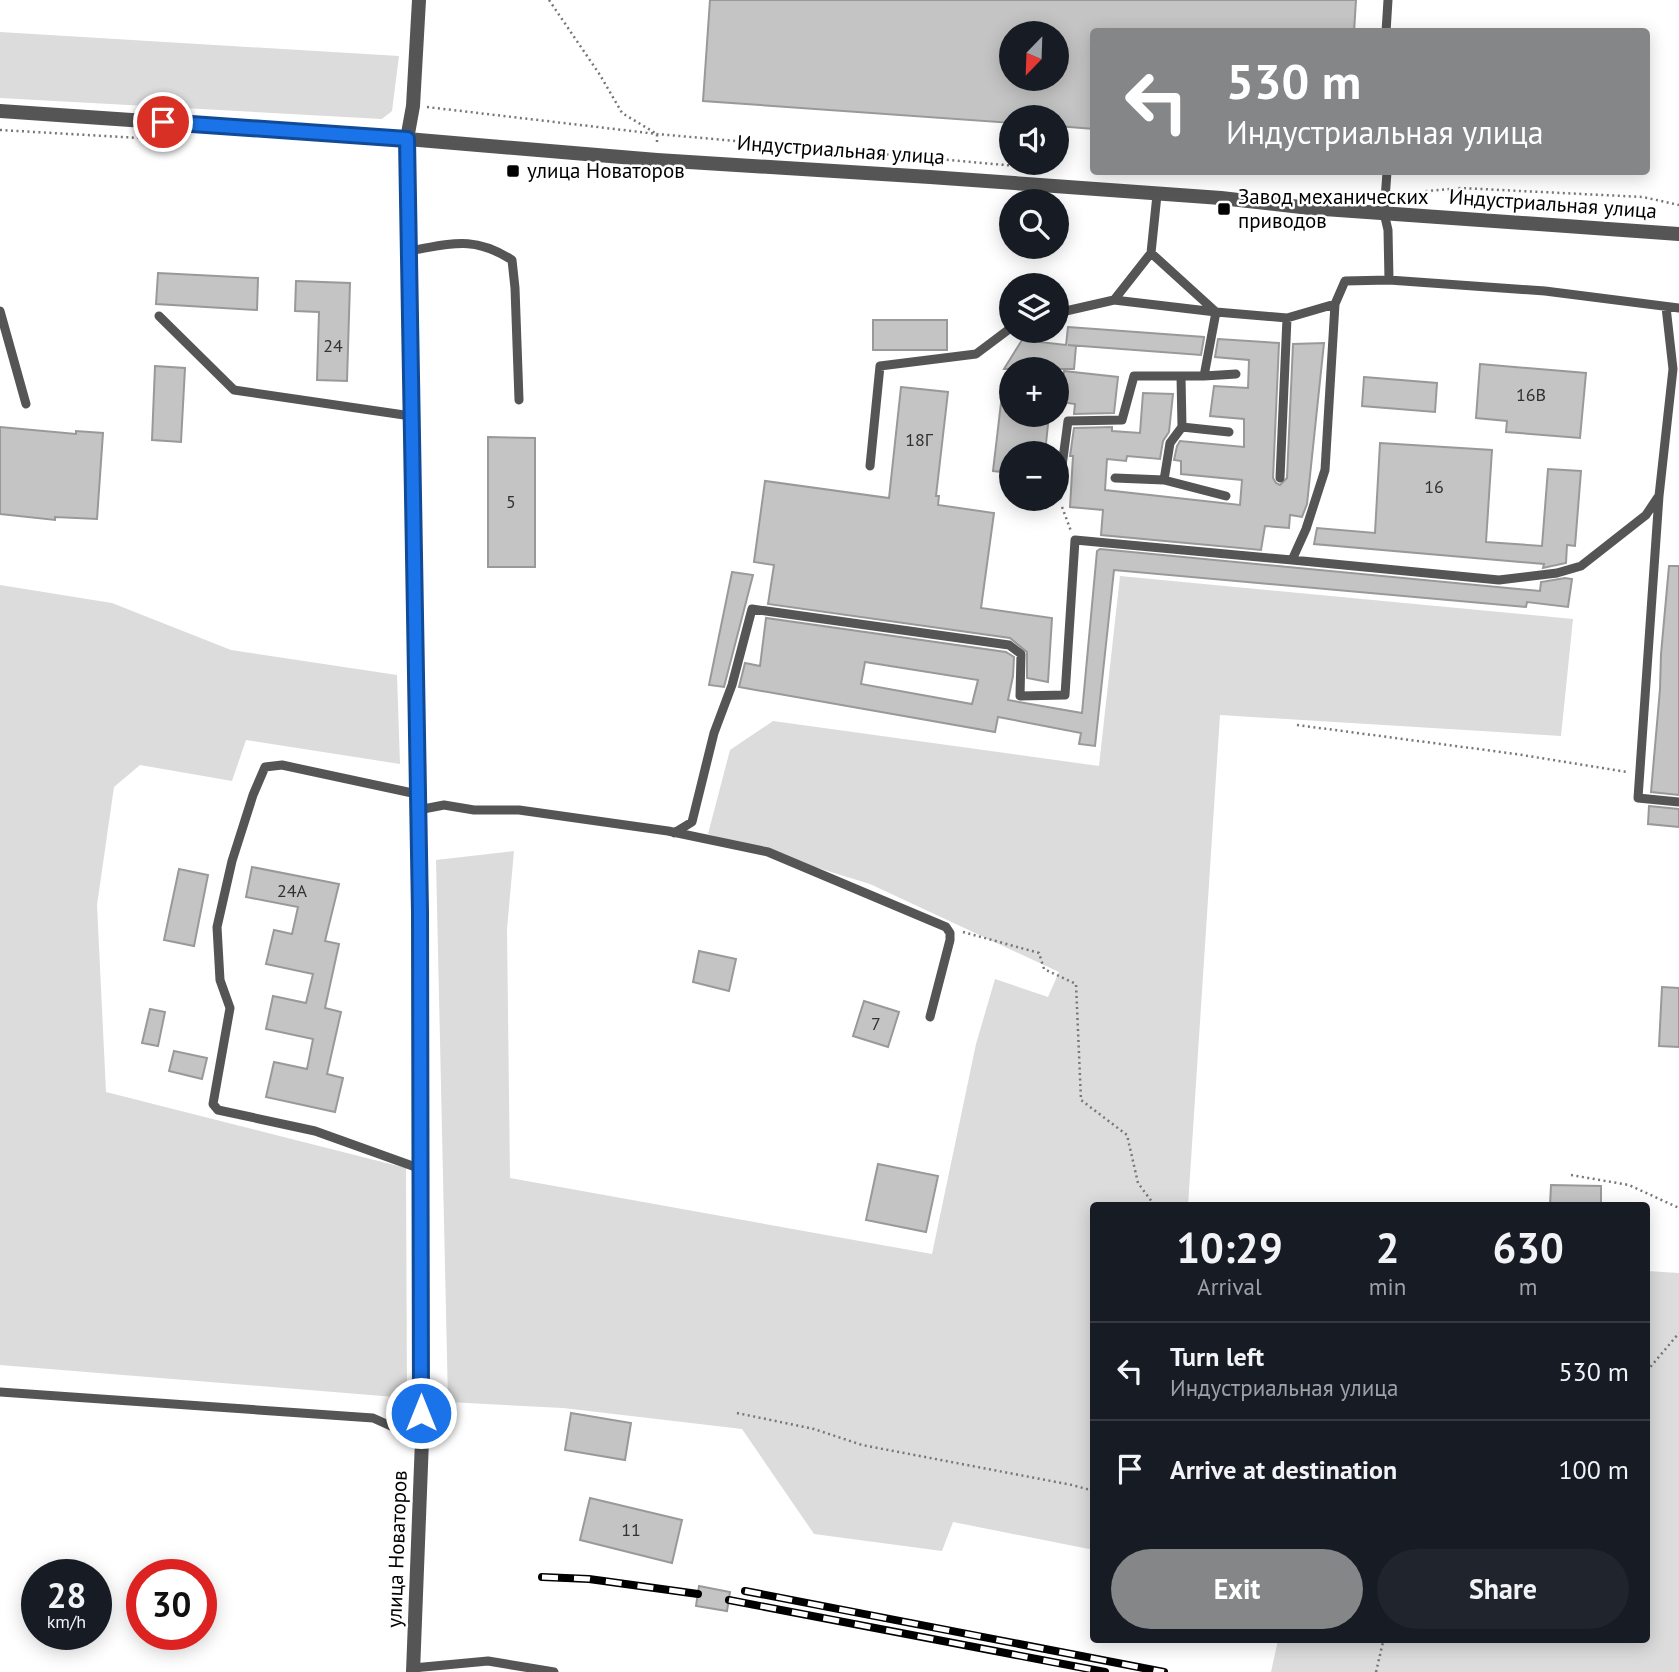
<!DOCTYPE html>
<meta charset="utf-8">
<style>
:root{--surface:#171b24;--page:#20242c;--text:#f1f3f6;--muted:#9ea1a6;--line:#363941;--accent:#858687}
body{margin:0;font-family:"PT Sans",sans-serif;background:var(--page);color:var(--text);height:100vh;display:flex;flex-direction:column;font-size:26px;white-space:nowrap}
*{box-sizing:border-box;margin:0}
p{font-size:23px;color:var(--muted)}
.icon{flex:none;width:38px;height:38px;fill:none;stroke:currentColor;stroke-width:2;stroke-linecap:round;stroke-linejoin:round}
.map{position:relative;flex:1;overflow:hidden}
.drawer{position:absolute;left:1090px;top:1202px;width:560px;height:441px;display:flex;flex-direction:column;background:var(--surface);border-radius:7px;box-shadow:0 4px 18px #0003}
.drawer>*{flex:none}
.hud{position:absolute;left:1090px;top:28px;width:560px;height:147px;border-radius:7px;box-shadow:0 4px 18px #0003;background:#858687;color:#fff;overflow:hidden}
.needle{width:46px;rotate:203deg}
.fabs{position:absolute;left:999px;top:21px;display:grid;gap:14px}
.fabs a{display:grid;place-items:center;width:70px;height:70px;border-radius:50%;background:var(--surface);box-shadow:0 4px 18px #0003;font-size:35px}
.speed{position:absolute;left:21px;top:1559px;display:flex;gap:14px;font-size:35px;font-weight:700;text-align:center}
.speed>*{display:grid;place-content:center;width:91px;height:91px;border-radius:50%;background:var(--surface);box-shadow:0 4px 18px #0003;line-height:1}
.speed small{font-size:18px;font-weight:400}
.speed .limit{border:10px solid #d22;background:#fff;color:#111}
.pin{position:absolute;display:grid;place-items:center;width:60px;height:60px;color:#fff;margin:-30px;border:4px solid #fff;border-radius:50%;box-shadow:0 2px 7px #0007}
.me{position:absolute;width:77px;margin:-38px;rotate:0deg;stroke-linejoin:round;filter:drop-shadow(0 0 5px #0008)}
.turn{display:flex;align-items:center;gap:24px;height:147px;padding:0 21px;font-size:32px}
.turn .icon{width:91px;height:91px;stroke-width:2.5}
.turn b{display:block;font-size:49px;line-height:60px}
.eta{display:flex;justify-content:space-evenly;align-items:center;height:119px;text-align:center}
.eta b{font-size:42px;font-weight:800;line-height:49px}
.cta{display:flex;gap:14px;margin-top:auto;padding:14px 21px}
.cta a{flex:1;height:80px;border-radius:42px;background:var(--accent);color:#fff;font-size:28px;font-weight:800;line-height:80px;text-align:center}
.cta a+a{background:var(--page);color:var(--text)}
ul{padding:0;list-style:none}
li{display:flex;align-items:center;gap:21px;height:98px;padding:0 21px;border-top:2px solid var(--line)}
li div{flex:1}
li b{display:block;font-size:26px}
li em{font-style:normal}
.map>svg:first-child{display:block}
</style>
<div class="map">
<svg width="1679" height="1672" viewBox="0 0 1679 1672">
<rect width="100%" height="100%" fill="#fff"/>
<!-- green -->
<path fill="#dcdcdc" d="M0,32L399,56L392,111L382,119L0,98Z
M1120,576L1573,619L1561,736L1220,715L1188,1206H1094V1550L953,1522L942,1551L814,1534L742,1429L563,1408L448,1402L436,860L514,851L507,929L510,1178L932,1254L976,1044L995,979L1048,997L1059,972L870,884L708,834L730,750L773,721L1099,766Z
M0,585L112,603L231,650L397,675L400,764L246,740L232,781L140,765L114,787L97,905L106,1092L406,1168L407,1398L0,1365Z
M1647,1271L1679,1273V1672H1271L1278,1640H1647Z"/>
<!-- building -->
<path fill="#c4c4c4" stroke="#999" stroke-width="2" fill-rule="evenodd" d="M710,0H1356L1354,32H1094V129L1057,126V117H1012V123L703,101ZM1012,33H1057V79H1012Z
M158,273L258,278L257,310L156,304Z
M296,281L350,283L347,381L317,380L319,312L295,311Z
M873,320H947V350H873Z
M1068,327L1204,337V338L1201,355L1068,345L1076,346L1074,369H1004L1022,340L1066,345Z
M1218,339L1279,343L1273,478L1276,483L1280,485L1287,478L1293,344L1324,343L1307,504L1302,517L1290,515L1289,528L1265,526L1261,550L1101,535L1103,510L1070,507L1073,456H1070L1074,428L1112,427V431L1140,433L1143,393L1173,394L1169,432L1163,441L1160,459L1127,456L1126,461L1107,459L1105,490L1240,505L1242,480L1181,474V461L1174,460L1177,446L1180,441L1244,447V419L1210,416L1214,386L1248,388L1249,360L1215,357Z
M1480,364L1586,373L1580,438L1506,432L1507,421L1476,418Z
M155,366L185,368L181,442L152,440Z
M1064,371L1118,377L1114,413L1074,414L1075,404L1061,402Z
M1364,377L1437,383L1435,412L1362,406Z
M1003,386H1012V415H1049L1045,453H1012V473L993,471Z
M901,387L948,392L936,496H939L938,505L994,513L981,608L1052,618L1048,682L1027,678V652L1010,638L768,604L774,565L754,562L765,481L889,498Z
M0,427L76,434V431L103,433L97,519L55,517V520L0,514Z
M488,437L535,438V567H488Z
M1380,443L1492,450L1486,542L1542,546L1548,469L1581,471L1575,546L1567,545L1566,563L1543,568L1544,564L1314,544L1317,528L1375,533Z
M1100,549L1540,591L1541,582L1565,578L1572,579L1568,607L1527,602L1526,607L1114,570L1095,746L1079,744L1081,733L998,717L995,732L739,687L745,663L760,666L766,618L1006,652L1014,657L1013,676L1008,700L1082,713L1097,551ZM865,662L978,680L972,704L861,684Z
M1669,566H1679V795L1651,792L1660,689L1661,654Z
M732,572L753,575L724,687L709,685Z
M1649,806L1679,809V827L1648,824Z
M252,867L339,884L325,941L339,944L325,1008L341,1012L327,1074L343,1078L335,1112L266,1097L274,1062L307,1069L313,1039L266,1029L273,996L306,1003L313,974L266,964L274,930L292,934L298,907L246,897Z
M179,869L208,875L194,946L164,940Z
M699,951L736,959L729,991L693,982Z
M1662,987L1679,988V1047L1659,1046Z
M864,1001L899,1012L888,1047L853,1036Z
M150,1009L165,1012L158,1046L142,1043Z
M174,1051L207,1058L202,1079L169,1071Z
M878,1164L938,1176L926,1232L866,1220Z
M1551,1185L1601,1186V1206H1550Z
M571,1413L631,1423L625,1460L565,1450Z
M590,1498L682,1520L672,1563L580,1540Z
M699,1586L730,1592L727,1611L696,1606Z"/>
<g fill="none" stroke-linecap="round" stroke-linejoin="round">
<!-- path -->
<path stroke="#777" stroke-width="2.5" stroke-dasharray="2 3.5" stroke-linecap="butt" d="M549,0L600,75L622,113L657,134V144
M427,107L657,134L1050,169
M0,130L175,140
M1405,199L1427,191L1460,188L1643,197L1679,205
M1062,507L1071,531
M1297,725L1516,754L1627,772
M963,932L1039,953L1044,969L1076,984L1081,1100L1127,1135L1138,1183L1155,1206
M1571,1175L1629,1185L1679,1208
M1647,1371L1679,1333
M737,1413L814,1429L862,1445L1072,1485L1094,1491
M1376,1672L1383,1642"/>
<!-- service -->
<path stroke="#555" stroke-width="9" d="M1386,32L1388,0
M1387,172L1384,213L1388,230L1389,280L1545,291L1679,308
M1157,195L1151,253L1216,312L1287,318L1335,304
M408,251C451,244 473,235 512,260L515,288L519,400
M1666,307L1673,369L1659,496L1638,798L1679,802
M0,311L26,404
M1057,313L1114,300L1151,253
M159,316L234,390L411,416
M1181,376L1182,427L1170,443L1164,480L1226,496
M1204,376L1236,374
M1182,427L1229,432
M870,466L880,366L976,354L1012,327
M1115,478L1164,480
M1280,478L1287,318
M1058,496L1068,421L1122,420L1134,376H1204L1216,312L1114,300
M1292,560L1499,580L1557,573L1581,566L1646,515L1658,497
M417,794L282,765L265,767L253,795L232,861L217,927L220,980L230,1008L213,1104L218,1110L315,1131L421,1169
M418,810L444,805L474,810H519L668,831L768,852L946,927L950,933V940L930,1017
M674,833L692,822L714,733L732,685L752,609L1009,645L1021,654L1020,696L1065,695L1075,540L1292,560L1306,529L1325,470L1335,304L1345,281L1389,280
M0,1392L373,1418L422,1440
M413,1668L488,1661L554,1672"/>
<!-- minor -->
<path stroke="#555" stroke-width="14" d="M0,111L407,139L657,160L930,177L1221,198L1310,208L1679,234
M413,1672L422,1440L420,912L407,139L413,106L419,0"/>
<defs>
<path id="rail" d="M542,1577L589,1579L698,1594
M745,1591L1164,1672
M729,1600L1105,1672"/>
</defs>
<!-- rail casing -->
<use href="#rail" stroke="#000" stroke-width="8"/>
<!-- rail -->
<use href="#rail" stroke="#fff" stroke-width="5" stroke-dasharray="16" stroke-linecap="butt"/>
</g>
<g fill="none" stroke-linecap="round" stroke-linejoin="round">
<defs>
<path id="route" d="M163,122L407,139L420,912L421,1413"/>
</defs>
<!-- route casing -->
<use href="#route" stroke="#114b97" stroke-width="18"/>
<!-- route -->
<use href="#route" stroke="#1a73e8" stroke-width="12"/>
</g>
<!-- markers -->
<g fill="#000" stroke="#fff" stroke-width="2.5">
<rect x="506" y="164" width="14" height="14" rx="3.5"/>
<rect x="1217" y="202" width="14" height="14" rx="3.5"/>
</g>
<g text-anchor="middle" stroke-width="5" stroke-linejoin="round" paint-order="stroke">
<!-- number labels -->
<g font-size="18" fill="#313131">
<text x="333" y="352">24</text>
<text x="1531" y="401">16В</text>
<text x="919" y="446">18Г</text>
<text x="1434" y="493">16</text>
<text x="511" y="508">5</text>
<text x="292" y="897">24А</text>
<text x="876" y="1030">7</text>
<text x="631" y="1536">11</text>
</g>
<!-- street labels -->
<g font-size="21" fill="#000" stroke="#fff">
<text transform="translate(841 150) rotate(4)" y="7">Индустриальная улица</text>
<text transform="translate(1553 204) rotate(4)" y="7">Индустриальная улица</text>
<text transform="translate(397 1549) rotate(-88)" y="7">улица Новаторов</text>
</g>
<!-- poi labels -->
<g font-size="21" fill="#000" stroke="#fff" text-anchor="start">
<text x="527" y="178">улица Новаторов</text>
<text x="1238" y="204">Завод механических<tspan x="1238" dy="24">приводов</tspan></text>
</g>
</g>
</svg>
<div class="fabs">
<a><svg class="needle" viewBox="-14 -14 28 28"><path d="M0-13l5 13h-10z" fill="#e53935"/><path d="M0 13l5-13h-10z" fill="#9ea1a6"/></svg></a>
<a><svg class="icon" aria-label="sound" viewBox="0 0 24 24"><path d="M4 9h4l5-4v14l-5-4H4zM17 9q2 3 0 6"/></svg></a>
<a><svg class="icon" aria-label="search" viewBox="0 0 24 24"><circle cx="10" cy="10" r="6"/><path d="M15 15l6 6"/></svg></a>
<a><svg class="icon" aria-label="layers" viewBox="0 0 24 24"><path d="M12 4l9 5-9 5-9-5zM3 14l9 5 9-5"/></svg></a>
<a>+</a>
<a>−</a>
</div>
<div class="speed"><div>28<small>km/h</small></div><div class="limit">30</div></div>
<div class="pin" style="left:163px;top:122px;background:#d93025"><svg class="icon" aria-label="arrive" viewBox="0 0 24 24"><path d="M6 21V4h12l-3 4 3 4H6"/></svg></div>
<svg class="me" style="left:421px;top:1413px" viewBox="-20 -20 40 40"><circle r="17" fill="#1a73e8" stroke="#fff" stroke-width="3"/><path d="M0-11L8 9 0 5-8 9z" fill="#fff"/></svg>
<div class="hud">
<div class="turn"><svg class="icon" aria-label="left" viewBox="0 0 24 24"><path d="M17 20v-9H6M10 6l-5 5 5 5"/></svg><div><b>530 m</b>Индустриальная улица</div></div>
</div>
<section class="drawer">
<div class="eta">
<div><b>10:29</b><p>Arrival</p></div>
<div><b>2</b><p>min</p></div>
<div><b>630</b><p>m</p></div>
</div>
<ul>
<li><svg class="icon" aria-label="left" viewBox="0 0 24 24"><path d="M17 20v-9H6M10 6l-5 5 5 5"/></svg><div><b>Turn left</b><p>Индустриальная улица</p></div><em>530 m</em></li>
<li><svg class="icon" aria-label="arrive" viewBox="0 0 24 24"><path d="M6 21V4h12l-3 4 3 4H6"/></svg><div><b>Arrive at destination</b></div><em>100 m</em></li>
</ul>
<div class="cta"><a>Exit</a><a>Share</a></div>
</section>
</div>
